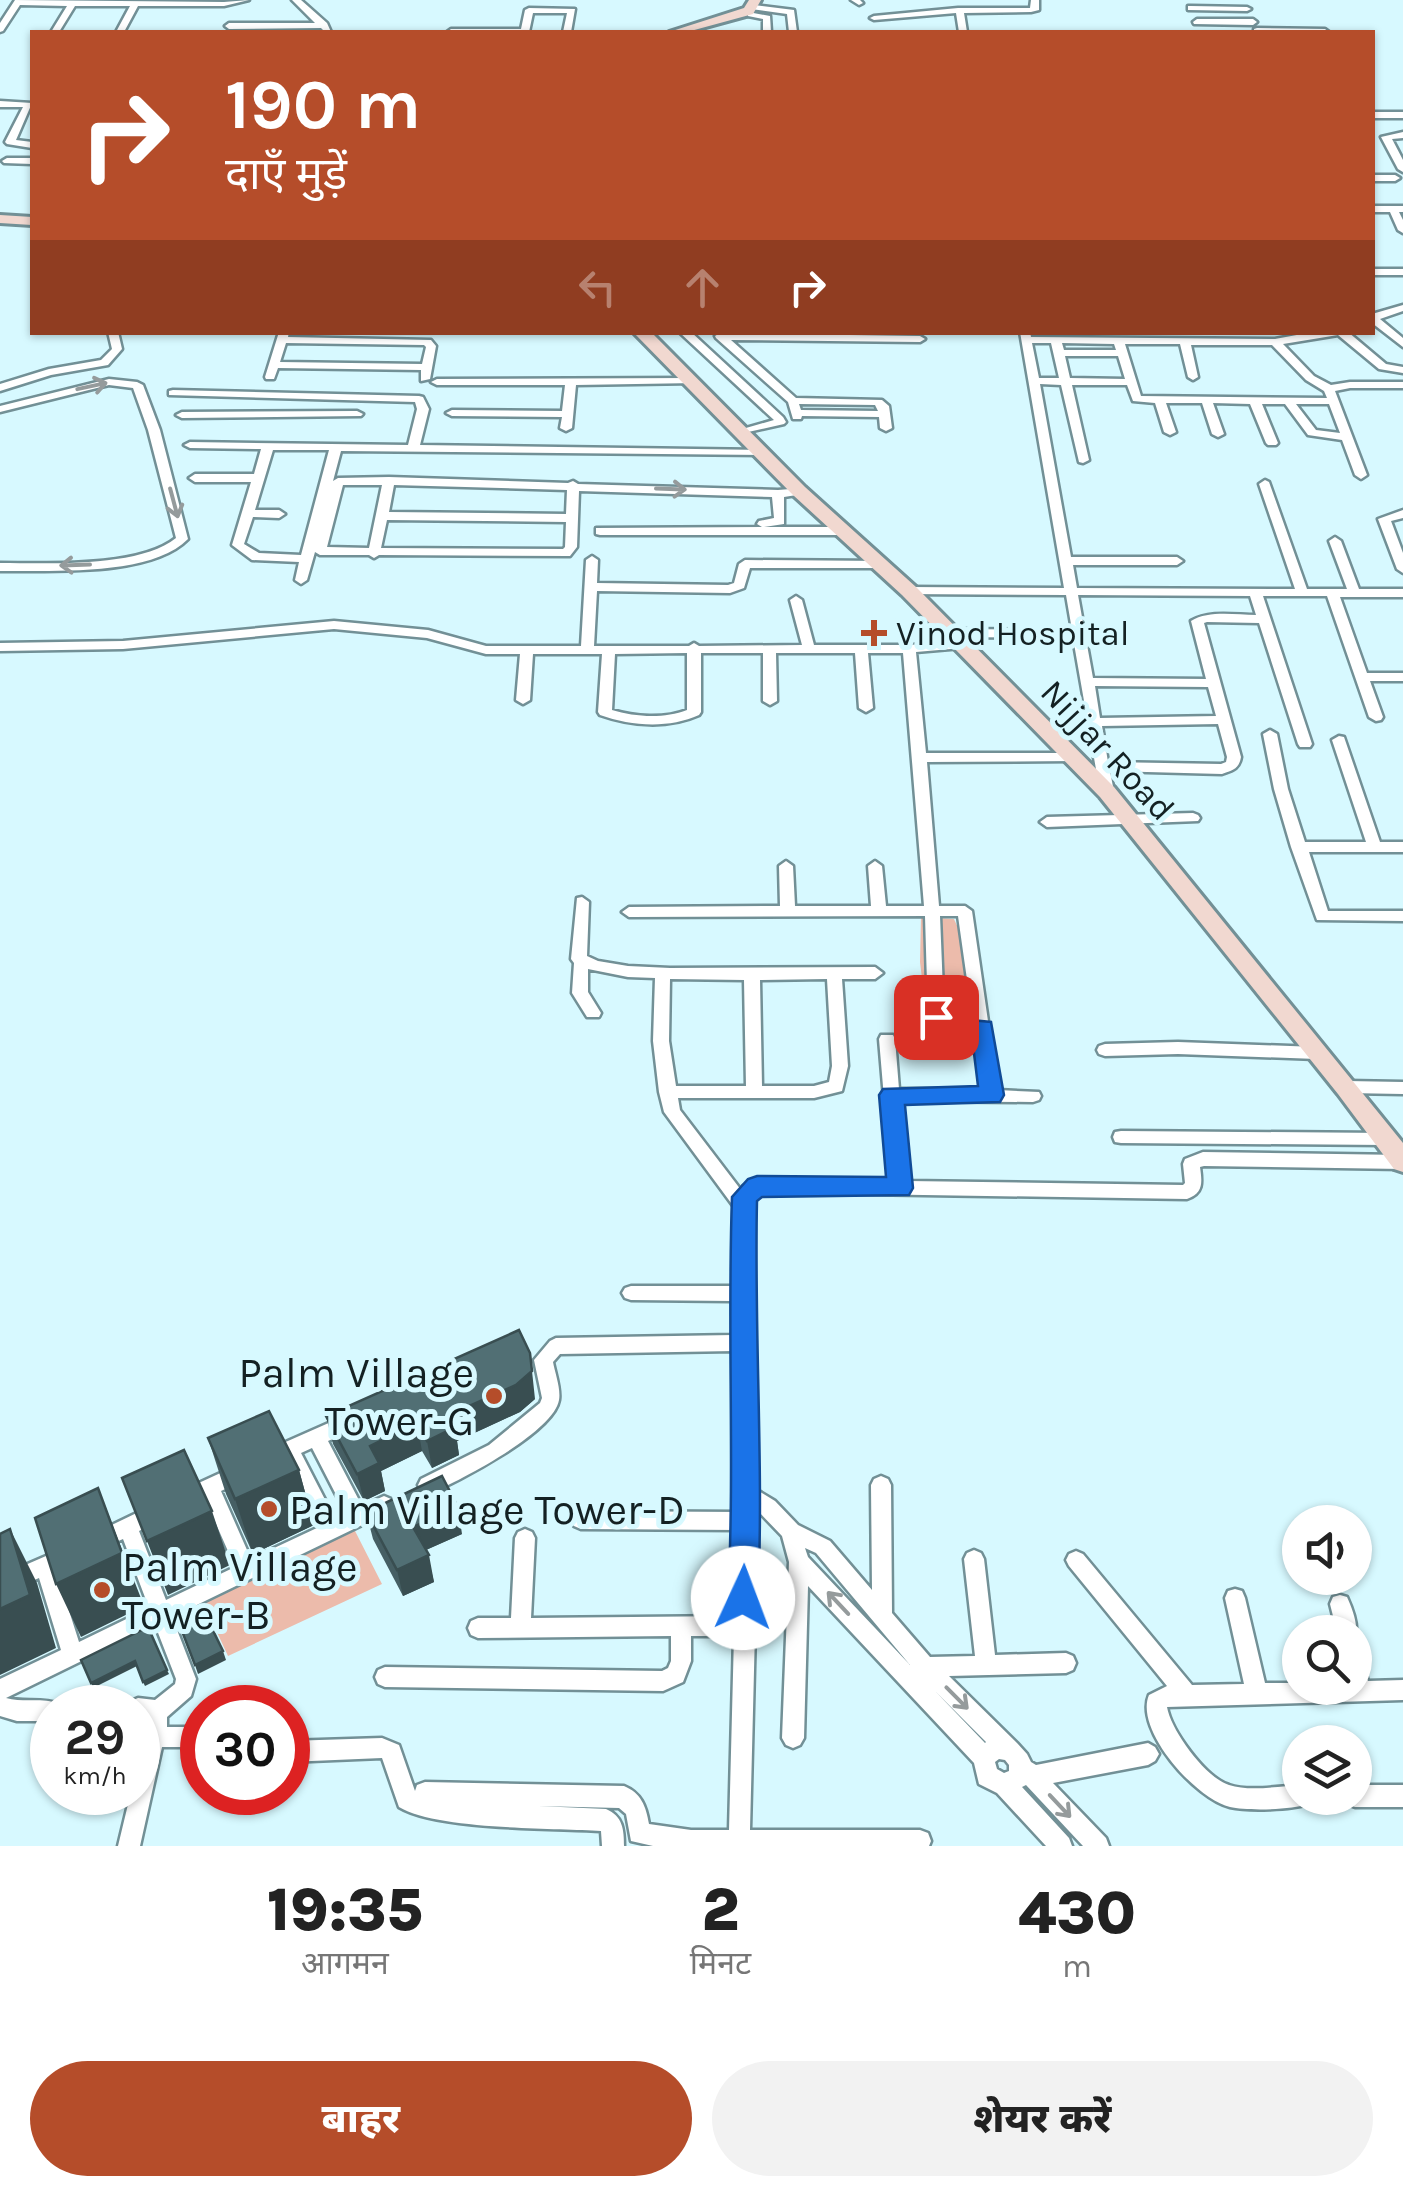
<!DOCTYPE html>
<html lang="hi">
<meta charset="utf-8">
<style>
:root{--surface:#fff;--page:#f2f2f2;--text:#222;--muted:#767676;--accent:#b54d2a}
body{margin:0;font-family:Karla,"Noto Sans Devanagari",sans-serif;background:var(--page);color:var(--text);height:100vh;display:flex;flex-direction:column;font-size:38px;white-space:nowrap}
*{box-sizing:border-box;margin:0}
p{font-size:32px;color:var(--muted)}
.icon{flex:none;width:55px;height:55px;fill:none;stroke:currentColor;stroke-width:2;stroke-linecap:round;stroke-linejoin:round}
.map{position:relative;height:1846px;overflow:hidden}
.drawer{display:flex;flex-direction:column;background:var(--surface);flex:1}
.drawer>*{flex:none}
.top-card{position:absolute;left:30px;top:30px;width:1345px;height:305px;border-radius:0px;box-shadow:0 2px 8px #0004;background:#b54d2a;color:#fff;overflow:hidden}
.tools{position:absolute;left:1282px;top:1505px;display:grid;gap:20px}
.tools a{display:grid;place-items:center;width:90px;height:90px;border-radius:50%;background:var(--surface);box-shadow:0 2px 8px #0004;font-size:50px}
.speed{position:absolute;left:30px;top:1685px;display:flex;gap:20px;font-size:50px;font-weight:700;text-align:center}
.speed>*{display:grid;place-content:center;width:130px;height:130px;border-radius:50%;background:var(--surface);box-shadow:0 2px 8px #0004;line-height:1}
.speed small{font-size:25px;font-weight:400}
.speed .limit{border:15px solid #d22;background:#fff;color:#111}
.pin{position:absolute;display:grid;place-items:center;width:85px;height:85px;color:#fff;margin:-42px;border-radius:20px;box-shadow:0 5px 15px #0006}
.me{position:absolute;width:110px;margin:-55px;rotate:2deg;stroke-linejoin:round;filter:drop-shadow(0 0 8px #0008)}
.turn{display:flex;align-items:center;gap:35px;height:210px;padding:0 30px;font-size:45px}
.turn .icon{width:130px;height:130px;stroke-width:2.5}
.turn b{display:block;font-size:70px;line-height:85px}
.lanes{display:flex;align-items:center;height:95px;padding:0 30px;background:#0003;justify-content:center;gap:50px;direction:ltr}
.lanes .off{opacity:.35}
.eta{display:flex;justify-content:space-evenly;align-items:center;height:170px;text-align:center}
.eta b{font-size:60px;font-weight:800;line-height:70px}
.action{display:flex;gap:20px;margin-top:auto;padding:20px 30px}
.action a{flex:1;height:115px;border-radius:60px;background:var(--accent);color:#fff;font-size:40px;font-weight:800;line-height:115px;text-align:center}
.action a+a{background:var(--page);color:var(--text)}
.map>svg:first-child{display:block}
</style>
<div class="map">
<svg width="1403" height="1846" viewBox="0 0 1403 1846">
<rect width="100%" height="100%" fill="#d7f9ff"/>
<!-- green -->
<path fill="#ecbbab" d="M921,917L954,919L963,939L975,1029L928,1028L920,962Z
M354,1529L382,1584L228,1656L203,1602Z"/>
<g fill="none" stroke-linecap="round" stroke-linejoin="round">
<defs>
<path id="street" d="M15,0L224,2L249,0L224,6H138L124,32H116L130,6H75L59,32H51L67,6L20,5L3,31L0,32V23Z
M292,0H301L327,23L331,32H325L321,28L229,29L225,26L229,23H315Z
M851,0H860L863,3L859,5Z
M1031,0H1039V10L1031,12L964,13L967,32H959L956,13L874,20L870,18L874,16L958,8H1030Z
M754,5L794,10L797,32H789L787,14L751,9V5Z
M1191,6L1247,7L1251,9L1247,11L1188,10V6Z
M529,8L575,9L571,32H563L567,13H533L529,32H447L451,29H521L525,10Z
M748,12L770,16L771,32H763V19L748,16Z
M1197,19H1253L1257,22L1253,25L1194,24L1193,22Z
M1257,28L1325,29L1329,32H1254V29Z
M0,101L32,103L16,140L32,142V148L7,144L5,142L23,107H0Z
M1372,112H1403V118H1372Z
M1403,132V138L1392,139L1403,160V172L1398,169L1381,137Z
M7,158H32V164L4,163L2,161Z
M1372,175H1395L1400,178L1395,181H1372Z
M1372,206H1403V212H1399L1403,220V233L1398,230L1390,212H1372Z
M1372,269H1403V275H1372Z
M1403,305V311L1380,319L1403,338V347L1372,323V314Z
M108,332H118L122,349L108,365L51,375L0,391V384L49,369L101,360L112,349Z
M279,332H289L288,337L431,340L436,346L430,379L421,381V370L278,368L274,379H266L265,377ZM286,343L424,345L426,347L422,364L280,362Z
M679,332H691L783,417L786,422L784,424L739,434V430L774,420Z
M1020,332H1030L1031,337L1275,339L1313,332H1348L1386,364L1403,367V373L1379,369L1338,335L1283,344L1314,376L1331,385L1350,382H1403V388H1350L1335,391L1367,475L1361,479L1355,475L1342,440L1308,435L1285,404H1262L1278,443L1276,445H1268L1266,443L1250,404L1213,403L1224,434L1218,437L1212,434L1202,403H1166L1176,432L1170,435L1164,432L1155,403L1133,401L1127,385H1072L1089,460L1083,463L1079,462L1061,385L1040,384L1071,557H1177L1183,561L1177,565H1073L1077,588L1295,589L1259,484L1265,480L1269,482L1307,589H1347L1329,541L1335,537L1341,541L1359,589H1403V597H1340L1367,673H1403V681H1370L1383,717L1381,720L1376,721L1369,717L1327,596H1263L1312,744L1310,747H1300L1298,744L1259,623L1207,622L1204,623L1241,757C1239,769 1233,770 1222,774L1110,771L1114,792L1107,797L1100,792L1073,638L950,637L944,633L950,629L1072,630L1066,595L905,594L903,591L909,587L1064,588ZM1032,343H1051L1059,378H1039ZM1062,343L1114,344L1116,350H1064ZM1125,344H1180L1188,377L1193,380L1198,377L1191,345H1272L1306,380L1324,391L1327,398L1141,396ZM1065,356H1118L1125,379L1070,378ZM1296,404H1329L1340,433L1316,430ZM1078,595L1250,596L1256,615C1235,615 1209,610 1191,621L1206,679L1093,678ZM1095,686L1208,687L1216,716L1100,718ZM1218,724L1227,757L1226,762L1221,764L1108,762L1102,726Z
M720,333L920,336L925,339L920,342L731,340L796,398L882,400L889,406L892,428L886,431L880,428L879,417L802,416L801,419H793L788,402L716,338L715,336ZM799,404L875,405L878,411L801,410Z
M692,378L696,379V383L576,385L572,428L566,431L560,428L562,417L452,416L446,413L452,410L562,411L565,385H437L431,382L437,379Z
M109,379L137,382L143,385L160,430L188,539C151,577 51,570 0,571V563C47,563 139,568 176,538L148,430L133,388L109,385L0,412V406Z
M173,390L419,396L423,397L429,409L420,445L764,450L770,453L768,455L341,451L333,481L338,478L389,477L568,483L573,481L578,484L778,490L803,488V494L784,497V524L764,527H844L850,531L844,535H600L596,534V528L762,527L757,524L759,521L774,518L772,497L579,491L577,547L570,556L379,555L374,558L369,555H320L315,552L307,580L301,584L295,580L299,562L252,560L232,545L251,482H195L189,478L195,474H254L261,449L190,448L184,445L190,442L408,445L417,409L415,402L169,395V391ZM273,450H329L301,555L259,553L244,544L253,517L279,518L285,514L279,510H255ZM343,485H382L369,548L327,547ZM394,485L567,490L566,514L389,512ZM387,520L566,522L565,547L563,549L381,548Z
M357,411L363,414L361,416L182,418L176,415L182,412Z
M1403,510V518L1391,521L1403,553V573L1397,569L1378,519Z
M592,556L598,560L597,583L728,585L734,583L739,564L745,560L884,561L886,564L880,568H750L744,588L730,593L597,591L594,646H689L694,643L699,646L802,645L790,600L796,596L802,600L814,645H909L967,641L968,644L962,648L916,652L926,753H1074L1081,757L1074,761L927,762L939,906H965L972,911L998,1090L1039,1092L1041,1096L1039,1100L1033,1102L901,1101L908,1181L1183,1185L1185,1183L1183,1164L1185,1159L1203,1152L1403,1155V1169L1204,1166L1200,1167C1202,1182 1204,1193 1187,1199L798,1193L756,1195L752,1206L750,1304L757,1490L775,1501L798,1525L830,1541L872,1590L871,1485L874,1479L881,1476L888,1479L891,1485L892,1613L930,1657L975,1656L964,1559L967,1553L974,1550L981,1553L984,1559L995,1655L1066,1653L1073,1656L1076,1663L1073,1670L1066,1673L949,1676L1017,1743L1027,1754L1031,1762L1036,1765L1148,1743L1155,1747L1159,1754L1155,1761L1148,1765L1053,1783L1106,1838L1109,1846H1083L1026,1785L1022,1787L1069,1838L1072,1846H1046L997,1793L979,1784L974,1763L808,1586L804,1738L800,1745L793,1748L786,1745L782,1738L789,1562L782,1536L758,1511L750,1830H920L928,1833L931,1841L929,1846H653L631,1841L626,1814L619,1808L538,1806L606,1809C623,1816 624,1830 624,1846H602L601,1831C553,1828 437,1830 399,1807L382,1758L288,1762V1741L382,1738L399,1745L415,1791L417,1785L425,1782L624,1786C641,1793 646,1806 649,1824L691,1830H729L734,1636H691V1661L683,1682L663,1691L385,1687L378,1684L375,1677L378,1670L385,1667L662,1671L668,1668L671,1661V1636L478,1638L471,1635L468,1628L471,1621L478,1618H511L515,1538L518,1532L525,1529L532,1532L535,1538L531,1618L735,1616L738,1530L581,1529L574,1526L571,1520L574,1514L581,1511L738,1512L734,1351L560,1354L553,1362C555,1373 561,1389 559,1400C554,1432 458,1482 428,1494L421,1491L418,1485L421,1479L489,1445L540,1403L542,1398L534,1360L550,1341L556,1338L733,1335L732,1301L631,1300L625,1298L622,1293L625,1288L631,1286H733L734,1207L664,1112L659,1092L653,1041L655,978L628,977L588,969V992L601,1013L599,1017H587L572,993L574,963L571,959L577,898L582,897L589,902L587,956L598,961L628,966L670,968L875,967L883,973L875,979H842L848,1066L842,1091L814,1098H678L680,1110L741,1190L743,1186L757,1180L891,1181L879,1039L881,1035H893L895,1039L899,1089H982L974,1034L937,1031L928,1017L925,916L629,917L622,912L629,907L780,906L779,866L786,861L793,866L795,906H871L868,866L875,861L882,866L886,906H924L903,653H868L873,708L866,712L859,708L855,653H776L777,701L770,705L763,701V653H701V712L699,715C668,729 631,726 600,715L598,712L602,654H533L530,700L523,704L516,700L520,654H486L427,638L334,629L123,649L0,651V643L123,641L334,621L428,630L486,646H581L586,560ZM687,653V710C664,719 635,717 612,710L615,654ZM940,916H958L973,1022L947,1021L944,1016ZM670,979L744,980L746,1086H676L669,1041ZM827,979L832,1066L829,1082L814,1086H762L760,980ZM805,1548L816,1553L910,1665L808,1557ZM935,1691L986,1742L985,1743ZM999,1759L1005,1760L1009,1765V1771L1004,1773L997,1769L995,1762Z
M1270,730L1277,734L1288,789L1305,842H1366L1332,740L1339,736L1344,737L1380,842H1403V852H1309L1328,911H1403V921L1317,920L1291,847L1274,789L1263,734Z
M1193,813L1198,815L1200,818L1198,821L1047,827L1040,822L1047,817Z
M1178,1042L1317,1047L1323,1049L1325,1053L1323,1057L1317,1059L1178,1054L1105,1056L1099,1054L1097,1050L1099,1046L1105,1044Z
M1347,1081L1403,1082V1094L1347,1093L1341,1091L1339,1087L1341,1083Z
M1121,1131L1386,1133L1392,1134L1394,1139L1392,1144L1386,1145L1121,1143L1115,1142L1113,1137L1115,1132Z
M349,1414L356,1416L358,1422L356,1428L328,1441L362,1506L384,1496L391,1499L394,1505L391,1511L172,1617L196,1679L191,1696L167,1717V1727H202V1747H162L140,1846H118L131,1792H138V1764L148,1721L138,1718V1708H128L131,1701L138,1698L155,1700L175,1684L176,1679L155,1625L6,1698C24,1703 43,1697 59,1704L61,1708H52V1721H17L0,1716V1679L61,1650L39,1578L0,1595V1576L69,1546L76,1549L79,1555L76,1561L56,1570L79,1642L149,1608L123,1539L98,1550L91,1547L88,1541L91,1535L147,1508L154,1505L161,1508L164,1514L161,1520L139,1531L166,1600L235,1567L205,1499L184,1508L177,1505L174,1499L177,1493L240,1464L247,1467L250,1473L247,1479L221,1491L251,1559L319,1527L285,1460L270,1466L263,1464L261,1458L263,1452ZM312,1448L346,1514L335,1519L301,1453Z
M1076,1551L1083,1554L1192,1685L1244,1684L1225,1598L1228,1591L1235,1589L1242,1591L1245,1598L1265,1683H1300V1688H1355V1658L1362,1661L1368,1681L1403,1680V1700L1167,1707C1171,1731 1206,1778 1229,1785C1250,1792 1279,1786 1300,1785V1798H1310L1308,1804C1292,1810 1247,1811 1230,1807C1196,1799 1134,1730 1149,1695L1167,1686L1069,1566L1066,1560L1069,1554Z
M1340,1595L1347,1597C1352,1608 1359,1626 1355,1637V1632H1337L1330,1604L1333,1597Z
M1355,1785H1403V1807H1355L1347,1804L1345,1798H1355Z"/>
<path id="secondary" d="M749,0H761L753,14L687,32H669L744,8Z
M0,215L32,217V225L0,223Z
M633,332H651L805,487L916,587L1114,787L1403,1143V1172L1394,1169L1338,1094L1100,797L902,595L793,495Z"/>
</defs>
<!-- street casing -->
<use href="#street" stroke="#729096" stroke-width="5"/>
<!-- secondary casing -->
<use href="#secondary" stroke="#729096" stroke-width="6"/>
<!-- street -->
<use href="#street" fill="#fff" fill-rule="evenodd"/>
<!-- secondary -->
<use href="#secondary" fill="#f1d8d0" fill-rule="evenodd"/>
</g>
<!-- wall -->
<path fill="#465f64" d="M535,1399L520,1412L457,1441L459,1455L432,1468L422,1451L381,1471L385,1491L364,1501L333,1444L326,1416Z
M208,1438L299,1470L314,1525L253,1554L226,1494Z
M366,1512L462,1534L426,1550L434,1582L403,1596L373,1539Z"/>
<!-- shaded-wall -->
<path fill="#394e51" d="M532,1371L535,1399L520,1412L457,1441L459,1455L432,1468L427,1441L449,1415Z
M417,1423L422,1451L381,1471L385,1491L364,1501L357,1474L370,1446Z
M299,1470L314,1525L253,1554L235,1499Z
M98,1488L144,1606L81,1637L56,1584Z
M458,1507L462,1534L419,1553L413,1527Z
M212,1511L230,1565L168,1595L147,1541Z
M10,1529L37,1583L56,1648L0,1675V1609Z
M429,1555L434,1582L403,1596L397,1570Z
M223,1651L226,1660L198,1674L195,1665Z
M135,1661L137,1666L93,1688L91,1683Z
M167,1670L169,1674L145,1686L143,1682Z"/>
<!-- building -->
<path fill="#516f74" stroke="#394e51" stroke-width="2.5" d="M519,1330L530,1353L532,1371L516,1385L449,1415L455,1427L427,1441L417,1423L370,1446L379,1463L357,1474L326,1416Z
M269,1411L299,1470L235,1499L208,1438Z
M184,1450L212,1511L147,1541L122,1478Z
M442,1476L458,1507L413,1527L429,1555L397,1570L366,1512Z
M98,1488L122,1553L56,1584L35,1518Z
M10,1529L30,1595L0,1609V1534Z
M201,1606L223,1651L195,1665L177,1618Z
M148,1627L167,1670L143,1682L135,1661L91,1683L81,1660Z"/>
<!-- one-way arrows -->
<defs><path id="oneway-shaft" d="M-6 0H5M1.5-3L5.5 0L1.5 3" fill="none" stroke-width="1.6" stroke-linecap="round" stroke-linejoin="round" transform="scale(2.5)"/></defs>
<g stroke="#959b9c">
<use href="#oneway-shaft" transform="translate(92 386) rotate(-12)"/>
<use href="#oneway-shaft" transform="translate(671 489) rotate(2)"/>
<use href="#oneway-shaft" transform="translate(174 503) rotate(75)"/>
<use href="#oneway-shaft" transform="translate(75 565) rotate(178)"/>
<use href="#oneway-shaft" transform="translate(838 1603) rotate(-133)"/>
<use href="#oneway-shaft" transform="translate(957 1698) rotate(45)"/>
<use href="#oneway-shaft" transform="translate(1060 1806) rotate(47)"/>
</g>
<!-- route -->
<path fill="#1a73e8" stroke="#114b97" stroke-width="2.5" d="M936,1008L950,1018L991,1022L1004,1095L1000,1102L905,1105L913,1188L909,1195L762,1197L757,1201C754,1334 764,1466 758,1598L754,1609L743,1613L733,1609L728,1598C735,1465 727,1331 732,1197L748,1179L757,1176L886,1177L879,1095L883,1089L978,1086L972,1037L935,1034L924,1017Z"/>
<!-- markers -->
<g fill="#b54d2a" stroke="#d7f9ff" stroke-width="4">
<path d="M869 618h10v10h10v10h-10v10h-10v-10h-10v-10h10z"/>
<circle cx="494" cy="1396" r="10"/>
<circle cx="269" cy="1509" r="10"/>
<circle cx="102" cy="1590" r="10"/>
</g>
<g text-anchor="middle" stroke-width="10" stroke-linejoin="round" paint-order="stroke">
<!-- poi labels -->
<g font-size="35" fill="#142123" stroke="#d7f9ff" text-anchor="start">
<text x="896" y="645">Vinod Hospital</text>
</g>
<!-- street labels -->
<g font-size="35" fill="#142123" stroke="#d7f9ff">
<text transform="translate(1108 750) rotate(47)" y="12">Nijjar Road</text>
</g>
<!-- near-poi labels -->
<g font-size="42" fill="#142123" stroke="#d7f9ff" text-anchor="start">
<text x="474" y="1387" text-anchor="end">Palm Village<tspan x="474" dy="48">Tower-G</tspan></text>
<text x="289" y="1524">Palm Village Tower-D</text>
<text x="122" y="1581">Palm Village<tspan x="122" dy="48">Tower-B</tspan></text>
</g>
</g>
</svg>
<div class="tools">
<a><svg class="icon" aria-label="sound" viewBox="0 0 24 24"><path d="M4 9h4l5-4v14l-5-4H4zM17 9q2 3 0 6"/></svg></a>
<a><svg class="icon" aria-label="search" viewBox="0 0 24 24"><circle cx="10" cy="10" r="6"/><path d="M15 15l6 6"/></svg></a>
<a><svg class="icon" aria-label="layers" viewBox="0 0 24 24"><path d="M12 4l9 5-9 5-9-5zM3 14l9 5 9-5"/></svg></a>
</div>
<div class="speed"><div>29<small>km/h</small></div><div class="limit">30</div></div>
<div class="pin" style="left:936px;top:1017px;background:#d93025"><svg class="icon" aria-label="arrive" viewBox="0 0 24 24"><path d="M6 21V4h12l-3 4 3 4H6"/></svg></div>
<svg class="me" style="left:743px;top:1598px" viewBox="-20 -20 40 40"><circle r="19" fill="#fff"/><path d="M0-13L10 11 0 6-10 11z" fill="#1a73e8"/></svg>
<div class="top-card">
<div class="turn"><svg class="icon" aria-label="right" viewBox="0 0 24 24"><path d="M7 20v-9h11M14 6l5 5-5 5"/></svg><div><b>190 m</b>दाएँ मुड़ें</div></div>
<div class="lanes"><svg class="icon off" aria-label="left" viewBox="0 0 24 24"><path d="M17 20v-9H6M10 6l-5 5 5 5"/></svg><svg class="icon off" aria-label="ahead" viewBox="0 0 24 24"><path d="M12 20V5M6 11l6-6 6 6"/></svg><svg class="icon" aria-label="right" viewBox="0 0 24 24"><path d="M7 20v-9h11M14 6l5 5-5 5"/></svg></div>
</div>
</div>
<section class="drawer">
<div class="eta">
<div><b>19:35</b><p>आगमन</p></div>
<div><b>2</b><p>मिनट</p></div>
<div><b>430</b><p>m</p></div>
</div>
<div class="action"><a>बाहर</a><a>शेयर करें</a></div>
</section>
